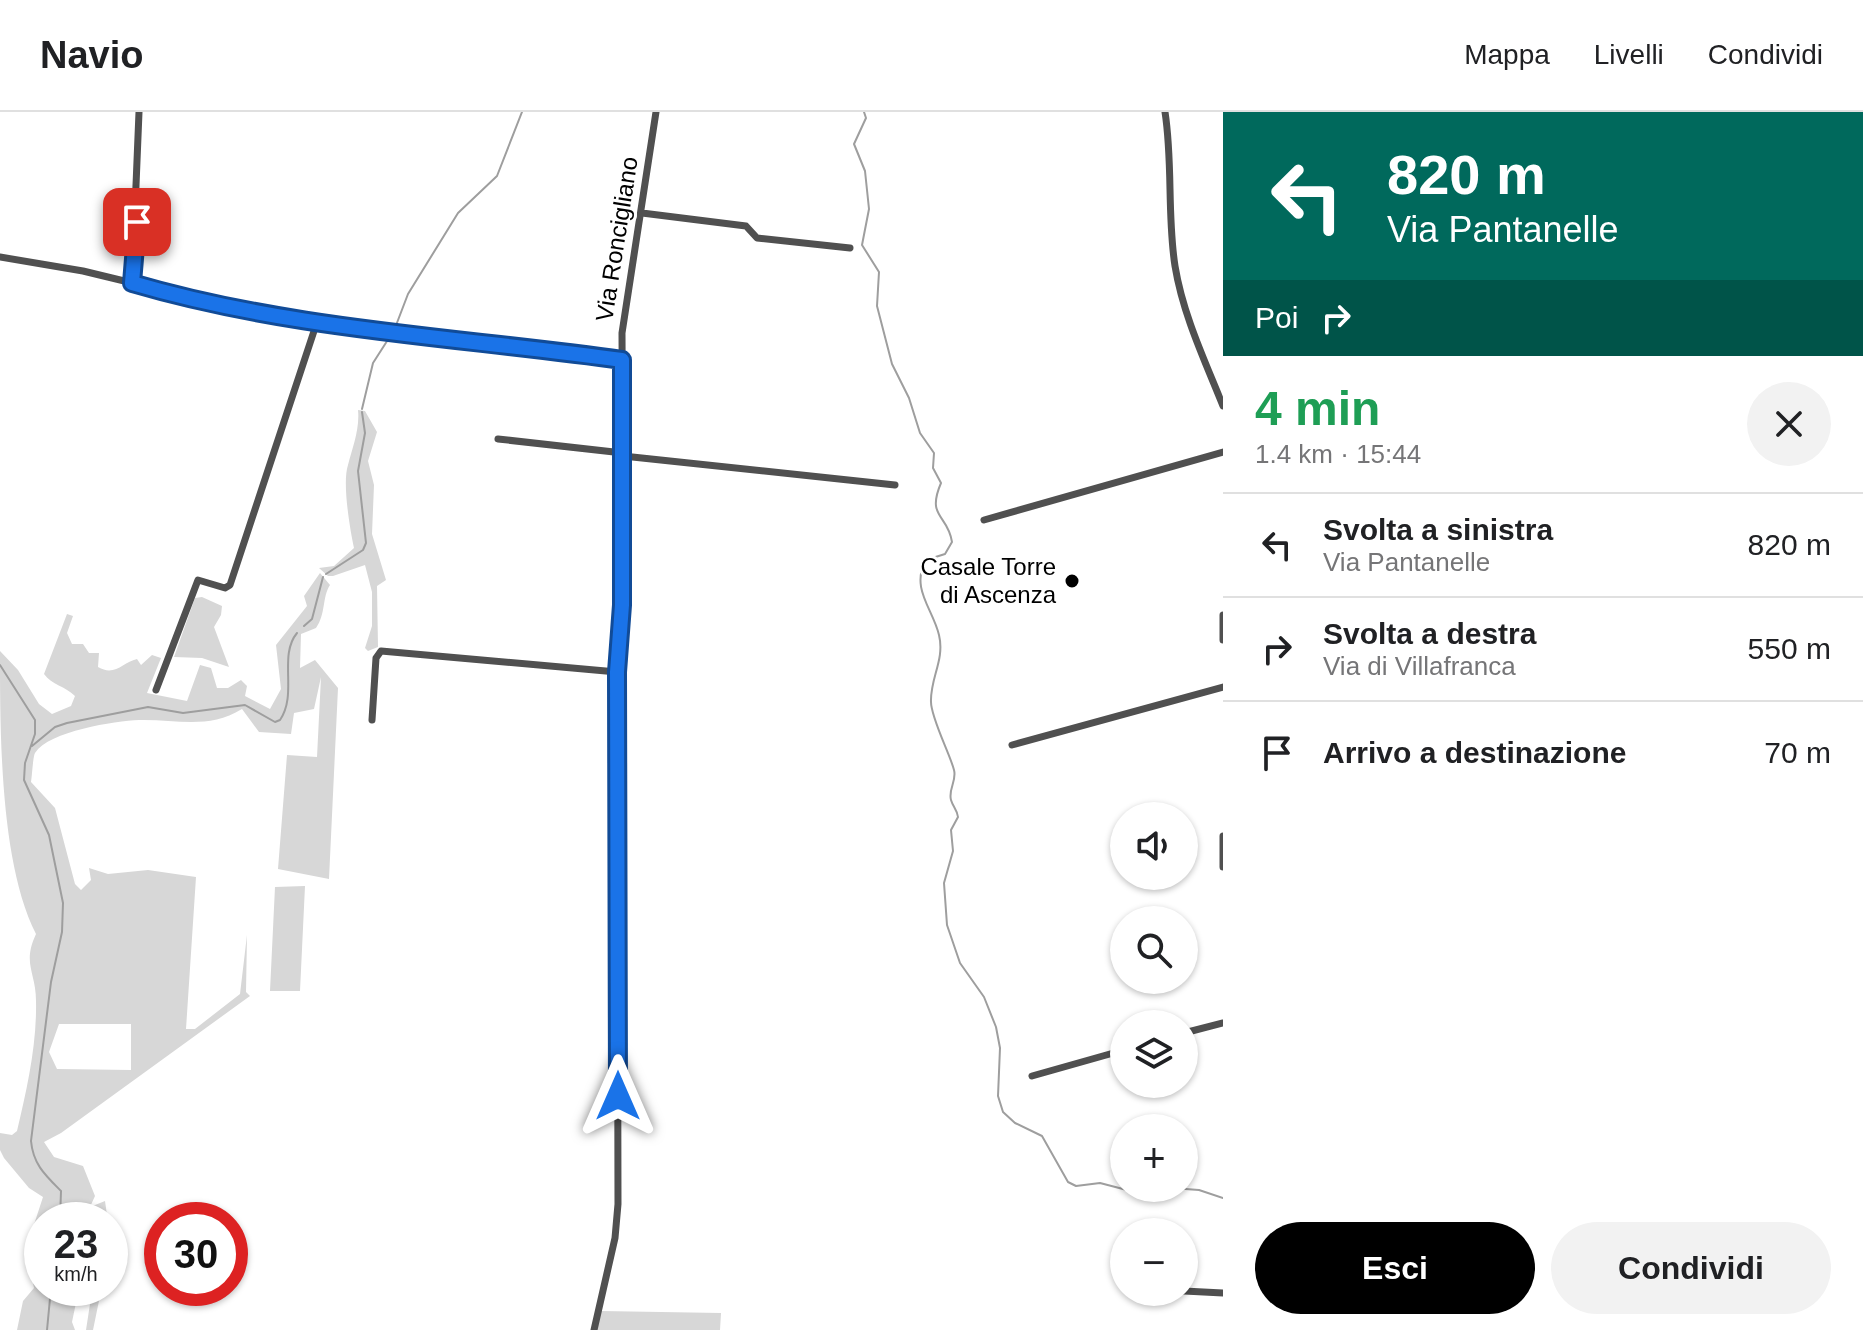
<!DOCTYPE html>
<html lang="it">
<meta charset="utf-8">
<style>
:root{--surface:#fff;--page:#f2f2f2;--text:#202124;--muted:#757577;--line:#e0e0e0;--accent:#000}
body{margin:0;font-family:Helvetica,sans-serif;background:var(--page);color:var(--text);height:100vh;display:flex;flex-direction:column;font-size:30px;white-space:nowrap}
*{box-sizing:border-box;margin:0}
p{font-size:26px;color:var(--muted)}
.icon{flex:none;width:44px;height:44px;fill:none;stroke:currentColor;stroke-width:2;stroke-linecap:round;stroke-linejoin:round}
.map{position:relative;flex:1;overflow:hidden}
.side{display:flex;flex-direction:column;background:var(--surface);width:640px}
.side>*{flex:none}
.top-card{background:#00695c;color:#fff;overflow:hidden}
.controls{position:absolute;left:1110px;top:690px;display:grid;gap:16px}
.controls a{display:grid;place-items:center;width:88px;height:88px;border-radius:50%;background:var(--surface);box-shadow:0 2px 6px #0004;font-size:40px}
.speed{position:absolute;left:24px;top:1090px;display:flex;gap:16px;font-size:40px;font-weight:700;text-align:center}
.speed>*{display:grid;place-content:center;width:104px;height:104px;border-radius:50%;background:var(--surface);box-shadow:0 2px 6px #0004;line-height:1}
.speed small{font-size:20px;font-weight:400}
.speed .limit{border:12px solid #d22;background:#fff;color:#111}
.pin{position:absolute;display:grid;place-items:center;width:68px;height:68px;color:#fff;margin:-34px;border-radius:16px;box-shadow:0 4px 12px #0006}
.me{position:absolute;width:88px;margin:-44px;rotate:0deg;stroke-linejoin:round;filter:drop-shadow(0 0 6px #0008)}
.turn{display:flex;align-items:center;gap:28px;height:168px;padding:0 32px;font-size:36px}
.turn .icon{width:104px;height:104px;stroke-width:2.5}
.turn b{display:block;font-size:56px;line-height:68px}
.then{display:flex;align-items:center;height:76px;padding:0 32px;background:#0003;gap:16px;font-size:30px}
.round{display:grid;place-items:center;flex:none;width:84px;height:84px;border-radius:42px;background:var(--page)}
.summary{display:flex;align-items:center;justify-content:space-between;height:136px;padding:0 32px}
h1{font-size:48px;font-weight:700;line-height:60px;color:#1e9e55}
.button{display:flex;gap:16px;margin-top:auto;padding:16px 32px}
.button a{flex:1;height:92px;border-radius:48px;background:var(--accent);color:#fff;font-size:32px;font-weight:700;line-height:92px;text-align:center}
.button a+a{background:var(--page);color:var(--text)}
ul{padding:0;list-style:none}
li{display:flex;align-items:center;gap:24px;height:104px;padding:0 32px;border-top:2px solid var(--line)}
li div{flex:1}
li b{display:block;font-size:30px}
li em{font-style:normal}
header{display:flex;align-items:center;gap:48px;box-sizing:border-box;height:112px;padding:0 40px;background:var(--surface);border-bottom:2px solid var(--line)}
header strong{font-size:38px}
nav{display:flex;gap:44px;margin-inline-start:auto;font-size:28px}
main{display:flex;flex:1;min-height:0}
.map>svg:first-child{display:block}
</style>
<header>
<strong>Navio</strong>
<nav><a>Mappa</a><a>Livelli</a><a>Condividi</a></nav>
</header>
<main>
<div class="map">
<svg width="1223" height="1218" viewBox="0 0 1223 1218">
<rect width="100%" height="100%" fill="#fff"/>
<!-- green -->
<path fill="#d7d7d7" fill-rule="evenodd" d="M358,298L365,299L377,320L368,349L374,373L372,422L386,468L377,474L378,535L368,539L365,536L372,514V480L365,453L333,464H328L319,456L334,454L354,436C350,417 342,371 348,353C352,337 360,317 358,298Z
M320,461L330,473C322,485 326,502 316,516L301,522L300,556L315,548L338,576L329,767L278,757L287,643L317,645L321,565L314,597L294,601L291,622L259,620L242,597C208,618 176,607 139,608C115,609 49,619 35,641C33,644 32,665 31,670L55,696L75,772L81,778L91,768L89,756L108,762L148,758L196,765L186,917H195L240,882L247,823L246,880L250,884L61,1021L44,1030L54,1045L83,1054L95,1084L90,1095L105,1089L107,1103L103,1108H42V1176H105L106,1184L101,1179L93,1218H86L92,1179L77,1186L72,1210L75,1218H17L23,1189L34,1176L26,1137L43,1085L29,1076L4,1046L0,1038V1021L12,1023L17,1019C27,977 37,932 36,889C36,860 22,852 36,822C0,751 0,622 0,539L18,558L39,592L52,602L71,594L75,584C65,574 52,573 44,562L67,502L73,504L67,521L72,532H83L89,541H99L98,555C115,565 123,550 137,547L141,553L152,543L161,546L147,581L187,589L200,553L211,556L217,576H228L241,568L247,574L245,584L270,597L281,577L276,533L307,494L304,484ZM59,912H131V958L57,957L49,940Z
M202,485L222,494L221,503L214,515L229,555L202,546L174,545L195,486Z
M305,774L300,879H270L275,775Z
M601,1199L721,1201L720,1218H597Z"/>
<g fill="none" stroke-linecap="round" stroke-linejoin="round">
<!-- stream -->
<path stroke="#9e9e9e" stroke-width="2" d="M864,0L866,6L854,32L865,59L869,97L862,133L879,160L877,194L892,252L909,286L920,321L934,341L933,356L941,371C926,406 948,402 952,430L945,442L926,448C910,476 933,497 939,523C945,548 930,566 931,590C931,606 950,642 954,658C957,669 948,677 951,688C953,695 957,697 958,705L951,718L953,739L944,771L947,813L960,851L984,885L996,915L1000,936L998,984L1003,1000L1015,1011L1042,1024L1068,1070L1076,1074L1100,1071L1146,1083L1172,1076L1199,1078L1223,1086
M395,216L408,182L458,101L497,64L522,0
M362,297L373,251L389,226
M326,462L363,438L366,431L358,359L365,321L362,300
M304,514L312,507L323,465
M0,553L35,608V622L25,651L24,668L49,723L63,791L62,820L51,870L31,1029C33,1052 45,1063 61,1079L60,1108
M32,634L55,615L67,611L148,595L183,601L245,593L275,610L280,608C298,582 278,544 297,521
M47,1218L51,1176"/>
<!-- minor -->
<path stroke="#505050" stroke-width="7" d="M1165,0C1173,51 1167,103 1175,154C1183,203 1205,249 1223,294
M642,101L746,114L757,126L850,136
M0,145L83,159L265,203L622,248
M132,171L139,0
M498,327L623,341
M623,344L895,373
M984,408L1223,340
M1223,503V528
M156,578L198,468L225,476L230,473L317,210
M372,608L376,546L381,539L617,560
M1012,633L1223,575
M1223,724V755
M1184,921L1223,911
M1032,964L1124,938
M1184,1179L1223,1181
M594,1218L615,1126L618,1092L617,560L623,425L622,221L656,0"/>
</g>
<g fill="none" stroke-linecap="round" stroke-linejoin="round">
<defs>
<path id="route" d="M137,110L132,171C292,218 458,225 622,248V493L617,560L618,984"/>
</defs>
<!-- route casing -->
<use href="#route" stroke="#114b97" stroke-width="20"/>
<!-- route -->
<use href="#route" stroke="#1a73e8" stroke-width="14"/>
</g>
<!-- markers -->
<circle fill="#000" stroke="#fff" stroke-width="3" cx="1072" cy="469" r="8"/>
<g text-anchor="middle" stroke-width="6" stroke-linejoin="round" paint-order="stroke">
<!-- street labels -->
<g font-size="24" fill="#000" stroke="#fff">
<text transform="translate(617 127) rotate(-81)" y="8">Via Roncigliano</text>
</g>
<!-- poi labels -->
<g font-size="24" fill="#000" stroke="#fff" text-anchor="end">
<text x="1056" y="463">Casale Torre<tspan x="1056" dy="28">di Ascenza</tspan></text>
</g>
</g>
</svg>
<div class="controls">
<a><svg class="icon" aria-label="sound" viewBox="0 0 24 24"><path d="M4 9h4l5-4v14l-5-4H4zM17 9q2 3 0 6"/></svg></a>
<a><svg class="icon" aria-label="search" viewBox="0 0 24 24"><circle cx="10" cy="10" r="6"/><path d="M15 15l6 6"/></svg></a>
<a><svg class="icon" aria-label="layers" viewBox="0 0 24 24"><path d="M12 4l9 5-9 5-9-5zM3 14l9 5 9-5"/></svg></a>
<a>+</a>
<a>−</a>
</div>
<div class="speed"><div>23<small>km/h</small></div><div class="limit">30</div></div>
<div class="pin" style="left:137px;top:110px;background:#d93025"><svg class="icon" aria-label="arrive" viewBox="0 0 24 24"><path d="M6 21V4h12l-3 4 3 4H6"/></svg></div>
<svg class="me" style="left:618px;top:984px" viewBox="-20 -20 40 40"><path d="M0-17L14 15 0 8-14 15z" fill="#1a73e8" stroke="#fff" stroke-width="4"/></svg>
</div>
<section class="side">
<div class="top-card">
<div class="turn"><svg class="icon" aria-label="left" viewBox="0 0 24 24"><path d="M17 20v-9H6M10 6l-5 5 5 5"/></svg><div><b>820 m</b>Via Pantanelle</div></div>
<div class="then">Poi<svg class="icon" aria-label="right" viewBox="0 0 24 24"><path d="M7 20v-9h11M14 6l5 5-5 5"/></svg></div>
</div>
<div class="summary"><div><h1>4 min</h1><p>1.4 km · 15:44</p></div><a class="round"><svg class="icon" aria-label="close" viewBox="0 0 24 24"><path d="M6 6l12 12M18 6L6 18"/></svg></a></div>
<ul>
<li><svg class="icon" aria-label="left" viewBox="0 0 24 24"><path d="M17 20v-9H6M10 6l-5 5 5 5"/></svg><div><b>Svolta a sinistra</b><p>Via Pantanelle</p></div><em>820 m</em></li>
<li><svg class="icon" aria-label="right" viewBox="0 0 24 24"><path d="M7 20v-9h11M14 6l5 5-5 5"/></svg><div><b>Svolta a destra</b><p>Via di Villafranca</p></div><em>550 m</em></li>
<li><svg class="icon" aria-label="arrive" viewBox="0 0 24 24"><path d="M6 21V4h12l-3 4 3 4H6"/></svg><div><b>Arrivo a destinazione</b></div><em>70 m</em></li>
</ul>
<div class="button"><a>Esci</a><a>Condividi</a></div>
</section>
</main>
